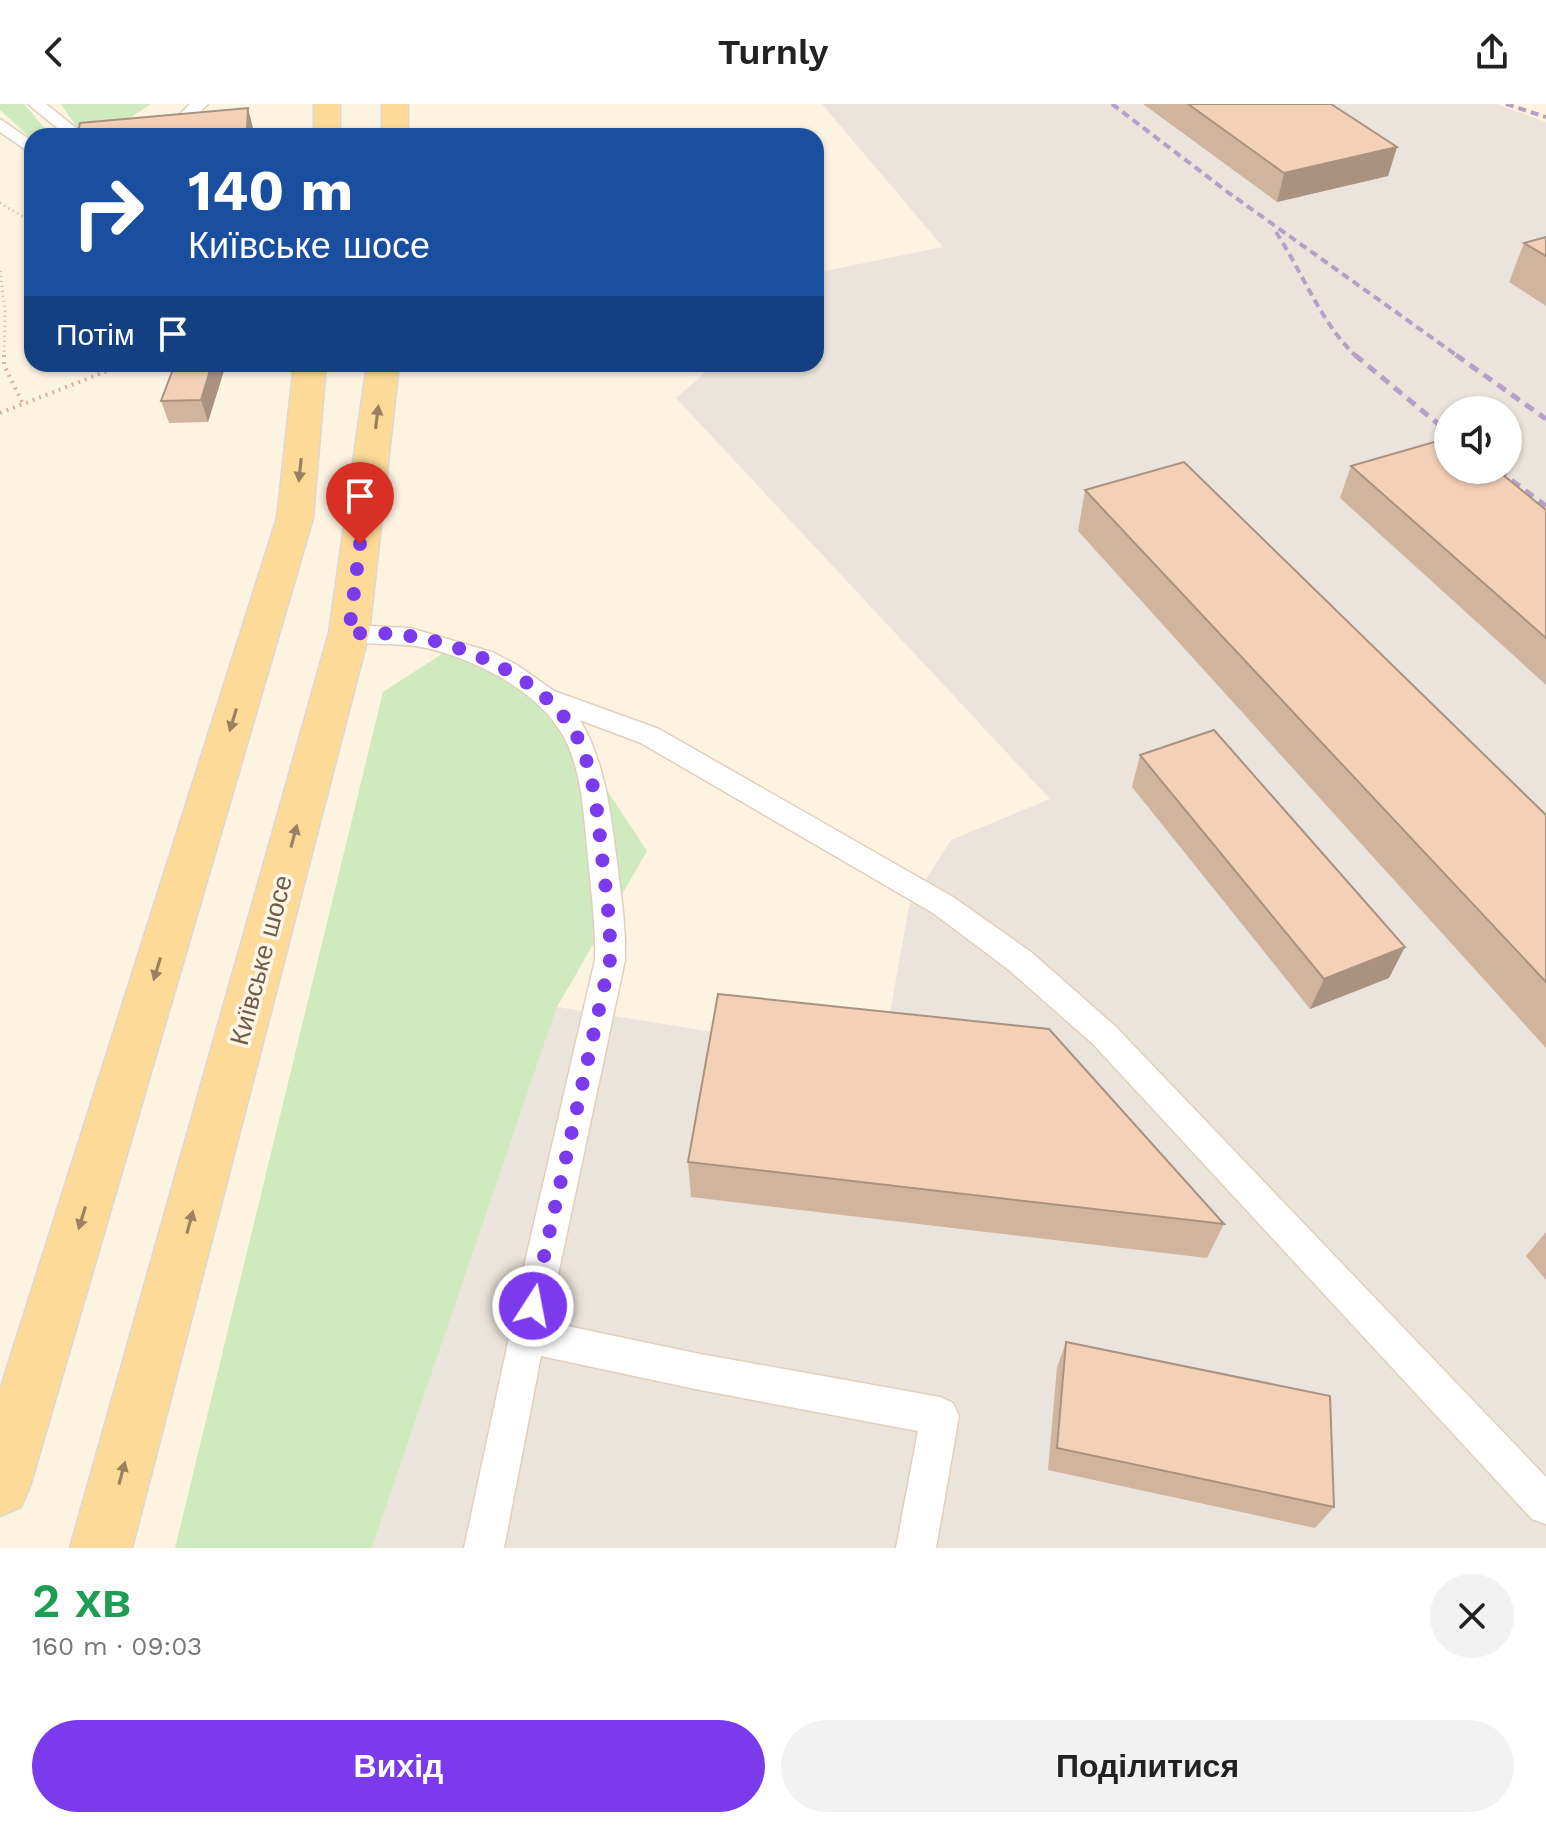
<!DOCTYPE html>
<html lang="uk">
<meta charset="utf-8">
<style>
:root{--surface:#fff;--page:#f2f2f2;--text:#222;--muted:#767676;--accent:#7c3aed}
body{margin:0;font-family:"Work Sans",sans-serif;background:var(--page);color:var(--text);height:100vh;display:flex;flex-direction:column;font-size:30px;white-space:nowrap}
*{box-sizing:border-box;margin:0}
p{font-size:26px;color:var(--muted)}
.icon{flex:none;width:44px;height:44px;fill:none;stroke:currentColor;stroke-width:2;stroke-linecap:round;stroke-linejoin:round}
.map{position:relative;height:1444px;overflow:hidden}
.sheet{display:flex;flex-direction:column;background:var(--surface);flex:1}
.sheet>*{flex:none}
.top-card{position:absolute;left:24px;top:24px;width:800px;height:244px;border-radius:24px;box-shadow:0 2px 6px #0004;background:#1a4fa0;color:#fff;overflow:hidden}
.controls{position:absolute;left:1434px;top:292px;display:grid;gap:16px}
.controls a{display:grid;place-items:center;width:88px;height:88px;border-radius:50%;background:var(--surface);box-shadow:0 2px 6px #0004;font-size:40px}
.pin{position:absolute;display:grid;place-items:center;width:68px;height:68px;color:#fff;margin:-82px -34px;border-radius:50% 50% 50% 0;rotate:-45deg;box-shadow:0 0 8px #0007}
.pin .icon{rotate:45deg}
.me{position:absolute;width:88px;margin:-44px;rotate:11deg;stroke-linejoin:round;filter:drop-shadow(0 0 6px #0008)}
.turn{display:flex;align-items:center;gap:28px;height:168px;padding:0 32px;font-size:36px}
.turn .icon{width:104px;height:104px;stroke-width:2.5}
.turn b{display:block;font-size:56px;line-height:68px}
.then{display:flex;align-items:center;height:76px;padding:0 32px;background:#0003;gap:16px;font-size:30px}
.round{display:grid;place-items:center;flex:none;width:84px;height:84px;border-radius:42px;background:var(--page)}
.headline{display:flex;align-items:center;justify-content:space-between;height:136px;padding:0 32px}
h1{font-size:48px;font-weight:600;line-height:60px;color:#1e9e55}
.cta{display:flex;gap:16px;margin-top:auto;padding:16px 32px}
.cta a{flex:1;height:92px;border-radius:48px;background:var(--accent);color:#fff;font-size:32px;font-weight:600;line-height:92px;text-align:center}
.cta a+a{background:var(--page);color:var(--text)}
header{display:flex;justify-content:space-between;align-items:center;height:104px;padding:0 32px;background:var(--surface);font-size:36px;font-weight:600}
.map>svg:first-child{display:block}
</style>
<header><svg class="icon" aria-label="back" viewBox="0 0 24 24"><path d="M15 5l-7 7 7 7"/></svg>Turnly<svg class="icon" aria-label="share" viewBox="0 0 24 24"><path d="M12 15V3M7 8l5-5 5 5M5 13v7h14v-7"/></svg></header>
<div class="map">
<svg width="1546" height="1444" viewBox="0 0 1546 1444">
<rect width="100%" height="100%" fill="#fdf3e1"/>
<!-- industrial -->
<path fill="#ebe4dc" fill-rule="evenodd" d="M822,0H1496L1546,18V1444H372L557,903L720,929L885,937L909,802L951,736L1050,695L676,294L715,260H816V171L820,168L943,143ZM1448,306H1508V366H1448Z"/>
<!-- green -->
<path fill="#cfeabf" d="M0,0H24L47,27L64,32L31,34L0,6Z
M61,0H151L107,29L76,22Z
M448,546L547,595L647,747L557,903L372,1444H175L383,588Z"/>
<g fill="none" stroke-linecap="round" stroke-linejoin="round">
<defs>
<path id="lane" d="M28,0H46L86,32H67Z
M190,0H208L197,11L203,32H187L180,10Z
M0,15L32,37V50L0,28Z
M349,521L410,524L492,548L517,561L554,587L659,625L953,793L1031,848L1115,922L1546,1373V1420L1532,1415L1093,940L1009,866L933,809L641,639L580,616C606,661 610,707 617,758C621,791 626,823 625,856L548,1218L700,1250L940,1293L953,1299L959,1312L936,1444H896L918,1327L700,1286L541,1252L504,1444H464L528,1145L595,856C596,821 591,787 588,753C584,715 583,674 567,639C544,590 481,558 431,545C401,537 369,543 340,535L337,529L340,523Z"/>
<path id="primary" d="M314,0H340V32H314Z
M382,0H408V32H382Z
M294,260H326L313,414L30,1382L21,1403L0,1412V1286L277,414Z
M367,260H399L369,529L132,1444H70L329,529Z"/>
</defs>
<!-- lane casing -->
<use href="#lane" stroke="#e1cfbd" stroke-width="3"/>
<!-- primary casing -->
<use href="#primary" stroke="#ded7d3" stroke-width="3"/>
<!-- path-far1 -->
<path stroke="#d7b49b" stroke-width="3" stroke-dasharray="1 4" stroke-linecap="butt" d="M0,99L32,118
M0,167L5,207L4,253"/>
<!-- path -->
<path stroke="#d7b49b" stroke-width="4" stroke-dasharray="2 5" stroke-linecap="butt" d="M4,251V261L23,300
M0,309L125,260"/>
<!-- lane -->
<use href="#lane" fill="#fff" fill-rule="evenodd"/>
<!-- primary -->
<use href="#primary" fill="#fdda97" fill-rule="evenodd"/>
<!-- rail-far1 -->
<path stroke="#b5a0c6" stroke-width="4" stroke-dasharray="8 5" stroke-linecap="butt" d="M1112,0L1229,89L1459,253
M1506,0L1546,13
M1276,128C1303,169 1321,220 1357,253"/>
<!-- rail -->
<path stroke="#b5a0c6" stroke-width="5" stroke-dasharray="10 7" stroke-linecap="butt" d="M1355,251L1448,328
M1456,251L1546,315
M1498,366L1546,402"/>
</g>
<!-- wall -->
<path fill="#d1b49e" d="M1143,0H1331L1397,43L1388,72L1277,98Z
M1546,133V202L1509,178L1524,139Z
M226,260L208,318L169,319L161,297Z
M1351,362L1546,406V581L1340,394Z
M1085,386L1546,711V944L1078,427Z
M1140,651L1389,874L1310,905L1132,683Z
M688,1058L1224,1120L1207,1154L691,1093Z
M1546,1128V1176L1526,1152Z
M1066,1238L1334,1403L1315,1424L1048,1366L1057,1263Z"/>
<!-- shaded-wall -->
<path fill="#aa9281" d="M248,4L253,24V32H166Z
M1397,43L1388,72L1277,98L1284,69Z
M212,260H226L208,318L201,296Z
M1405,843L1389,874L1310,905L1324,875Z"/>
<!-- building -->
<path fill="#f3d1b8" stroke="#aa9281" stroke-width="2" d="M1188,0H1331L1397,43L1284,69Z
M248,4L247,25L166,32H77L80,19Z
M1546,133V152L1524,139Z
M175,260H212L201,296L161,297Z
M1448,334V366H1497L1546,406V534L1351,362Z
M1184,358L1546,711V878L1085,386Z
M1214,626L1405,843L1324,875L1140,651Z
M718,890L1049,925L1224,1120L688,1058Z
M1066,1238L1330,1292L1334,1403L1057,1344Z"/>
<!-- one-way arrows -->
<defs><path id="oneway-solid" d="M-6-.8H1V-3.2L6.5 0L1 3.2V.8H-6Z" transform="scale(2)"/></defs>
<g fill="#9d805f">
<use href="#oneway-solid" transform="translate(377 313) rotate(-83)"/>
<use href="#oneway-solid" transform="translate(300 366) rotate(96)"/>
<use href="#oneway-solid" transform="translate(233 616) rotate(107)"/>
<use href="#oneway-solid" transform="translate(294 732) rotate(-75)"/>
<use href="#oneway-solid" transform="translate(157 865) rotate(107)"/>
<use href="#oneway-solid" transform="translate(82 1114) rotate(107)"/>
<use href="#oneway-solid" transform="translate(190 1118) rotate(-75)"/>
<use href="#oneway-solid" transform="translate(122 1369) rotate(-75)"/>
</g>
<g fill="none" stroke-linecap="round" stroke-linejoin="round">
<!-- route -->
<path stroke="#7c3aed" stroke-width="14" stroke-dasharray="0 25.2" d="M360,440L349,529C369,530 390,528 410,532C470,541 554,580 580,639C595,675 598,714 602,753C606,788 611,820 610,856L533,1202"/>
</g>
<g text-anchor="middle" stroke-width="7" stroke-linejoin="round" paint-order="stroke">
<!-- street labels -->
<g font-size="26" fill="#745947" stroke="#fff6e7">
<text transform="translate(261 856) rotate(-75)" y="9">Київське шосе</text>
</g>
</g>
</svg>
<div class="controls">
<a><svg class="icon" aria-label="sound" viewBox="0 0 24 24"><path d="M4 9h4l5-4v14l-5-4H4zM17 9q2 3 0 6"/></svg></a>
</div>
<div class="pin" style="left:360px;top:440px;background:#d93025"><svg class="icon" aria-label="arrive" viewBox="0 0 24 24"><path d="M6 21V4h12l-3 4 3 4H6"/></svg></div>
<svg class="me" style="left:533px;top:1202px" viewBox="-20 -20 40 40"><circle r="17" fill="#7c3aed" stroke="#fff" stroke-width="3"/><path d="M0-11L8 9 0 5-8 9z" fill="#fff"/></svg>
<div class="top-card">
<div class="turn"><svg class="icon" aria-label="right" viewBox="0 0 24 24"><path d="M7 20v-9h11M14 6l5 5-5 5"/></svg><div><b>140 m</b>Київське шосе</div></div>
<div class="then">Потім<svg class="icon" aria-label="arrive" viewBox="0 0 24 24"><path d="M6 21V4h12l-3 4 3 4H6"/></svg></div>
</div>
</div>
<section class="sheet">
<div class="headline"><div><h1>2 хв</h1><p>160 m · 09:03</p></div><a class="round"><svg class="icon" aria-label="close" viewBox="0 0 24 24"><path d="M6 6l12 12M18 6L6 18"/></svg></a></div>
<div class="cta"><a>Вихід</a><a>Поділитися</a></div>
</section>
